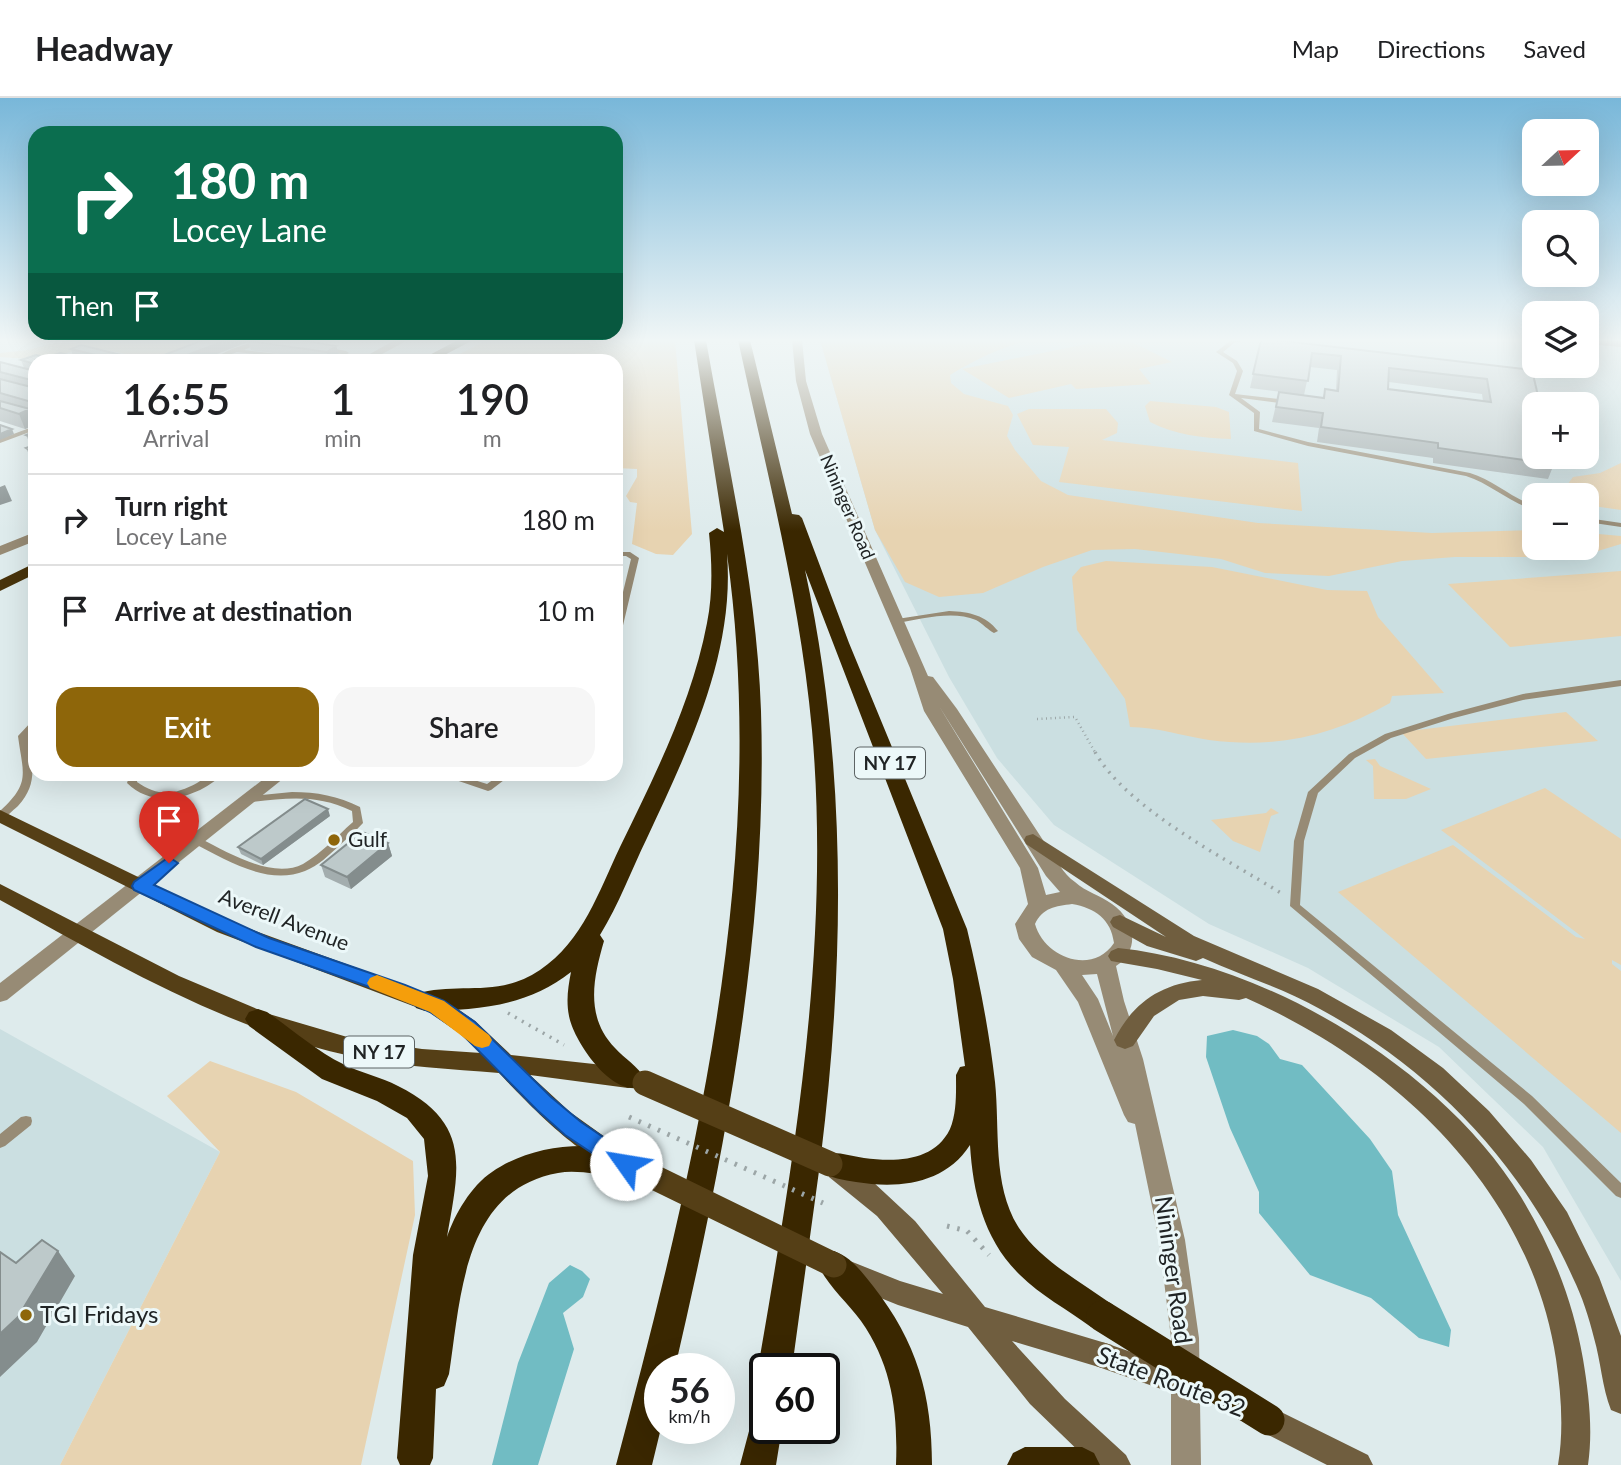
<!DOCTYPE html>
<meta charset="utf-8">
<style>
:root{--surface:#fff;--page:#f6f6f6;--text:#202124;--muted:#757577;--line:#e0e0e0;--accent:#8e660a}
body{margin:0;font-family:Lato,sans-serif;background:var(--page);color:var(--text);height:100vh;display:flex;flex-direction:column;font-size:26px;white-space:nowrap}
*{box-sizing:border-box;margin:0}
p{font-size:23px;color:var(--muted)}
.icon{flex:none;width:38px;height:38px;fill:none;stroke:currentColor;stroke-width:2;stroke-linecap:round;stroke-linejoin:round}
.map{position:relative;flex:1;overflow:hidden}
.details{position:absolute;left:28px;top:256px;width:595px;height:427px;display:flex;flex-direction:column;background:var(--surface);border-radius:21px;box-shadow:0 7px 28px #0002}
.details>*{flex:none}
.top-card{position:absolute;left:28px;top:28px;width:595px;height:214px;border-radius:21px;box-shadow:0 7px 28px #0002;background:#0b6e4f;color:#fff;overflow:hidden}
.needle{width:46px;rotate:68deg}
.buttons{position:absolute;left:1522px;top:21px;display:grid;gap:14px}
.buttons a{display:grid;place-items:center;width:77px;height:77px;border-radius:14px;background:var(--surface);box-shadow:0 7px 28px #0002;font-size:35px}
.speed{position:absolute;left:644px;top:1255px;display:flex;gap:14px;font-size:35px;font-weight:700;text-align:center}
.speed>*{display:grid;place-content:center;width:91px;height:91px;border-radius:50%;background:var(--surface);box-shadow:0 7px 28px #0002;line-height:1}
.speed small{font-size:18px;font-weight:400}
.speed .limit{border:4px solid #111;border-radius:10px;background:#fff;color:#111}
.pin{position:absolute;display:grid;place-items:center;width:60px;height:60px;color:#fff;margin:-72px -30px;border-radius:50% 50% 50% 0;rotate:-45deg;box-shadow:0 0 7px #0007}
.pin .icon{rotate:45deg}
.me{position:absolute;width:77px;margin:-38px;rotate:302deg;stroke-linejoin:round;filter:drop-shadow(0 0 5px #0008)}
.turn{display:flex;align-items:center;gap:24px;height:147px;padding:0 28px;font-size:32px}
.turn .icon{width:91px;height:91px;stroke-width:2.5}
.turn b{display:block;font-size:49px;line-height:60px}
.then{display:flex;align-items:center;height:66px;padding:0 28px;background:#0003;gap:14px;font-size:26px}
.eta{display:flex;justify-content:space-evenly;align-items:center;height:119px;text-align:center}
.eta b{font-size:42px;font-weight:600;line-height:49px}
.primary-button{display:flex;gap:14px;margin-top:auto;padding:14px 28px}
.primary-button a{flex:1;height:80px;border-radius:21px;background:var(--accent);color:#fff;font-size:28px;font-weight:600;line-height:80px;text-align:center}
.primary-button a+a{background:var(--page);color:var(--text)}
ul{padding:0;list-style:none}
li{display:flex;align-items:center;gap:21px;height:91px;padding:0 28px;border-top:2px solid var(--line)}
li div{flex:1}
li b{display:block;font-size:26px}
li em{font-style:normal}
header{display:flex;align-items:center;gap:42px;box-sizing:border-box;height:98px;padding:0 35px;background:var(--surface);border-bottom:2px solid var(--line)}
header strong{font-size:33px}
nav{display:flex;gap:38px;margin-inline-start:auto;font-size:24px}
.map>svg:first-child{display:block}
</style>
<header>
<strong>Headway</strong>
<nav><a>Map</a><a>Directions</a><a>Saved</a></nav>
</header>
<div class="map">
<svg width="1621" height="1367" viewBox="0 0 1621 1367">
<rect width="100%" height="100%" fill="#deebec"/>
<!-- built -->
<path fill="#cbdfe1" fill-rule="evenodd" d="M820,242H1535V268H1587V242L1621,245V1183L1543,1049L1439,949L1308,870L1209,826L1054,727L997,660L949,579L875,432ZM1535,306H1587V359H1535ZM1535,397H1587V450H1535Z
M0,931L220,1054L60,1367H0Z"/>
<!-- green -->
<path fill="#e7d3b1" d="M67,242H212L151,261L101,251L77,252L43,262L0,259V255L27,252Z
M487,242H675L692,436L673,457L656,456L632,446L637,405L630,404L626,398L637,379V371L616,370V262H448Z
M820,242H1031C1001,249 976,261 950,277L951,285L964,296L1008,308L1013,317L1007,338L1015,352L1041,383L1068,397L1258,425L1432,435L1535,432V450H1587V435L1621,438V446L1578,459H1455L1402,463L1329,478L1265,475L1221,461L1179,456L1135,451L1092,452L1043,469L983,495L939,499L905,484L875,432Z
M1106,242H1128L1172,264L1139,271L1151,286L1076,291L1071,286L1009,300L962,271Z
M1150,303L1216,309L1229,314L1231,341C1201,340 1176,337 1150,324L1145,308Z
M1029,311H1106L1118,325L1117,335L1102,342L1298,365L1302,413L1059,384L1069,349L1033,347L1017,316Z
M1621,365V412L1593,408L1587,404V397H1576L1565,390L1573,379L1600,375Z
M1106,463L1212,469L1327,492L1367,493L1378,519L1444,595L1392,598L1390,605C1332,638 1277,651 1209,642C1183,638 1156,629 1130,629L1125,601L1077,532L1072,479L1081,469Z
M1621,473V538L1510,549L1448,486Z
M1566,614L1598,643L1426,661L1401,634Z
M1375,661L1380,668L1431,691L1406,701H1374L1373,668L1366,662Z
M1545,690L1621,741V867L1612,862V866L1621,873V1035L1338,794L1453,747L1576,839L1585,841L1441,732Z
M1271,710L1279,715L1271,718L1260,754L1233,743L1211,722L1266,715Z
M210,963L296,994L413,1063L415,1117L361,1367H60L220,1054L167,998Z"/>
<!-- water -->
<path fill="#71bcc3" d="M1233,932L1257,938L1269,946L1280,961L1302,967L1370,1041L1392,1073L1398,1117L1451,1232L1449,1249L1419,1240L1371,1200L1310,1177L1259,1115V1094L1230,1030L1206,959L1207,938Z
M570,1167L582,1173L590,1181L583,1199L563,1215L574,1251L538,1367H492L518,1265L549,1185Z"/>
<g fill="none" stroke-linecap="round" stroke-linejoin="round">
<!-- path-far2 -->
<path stroke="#9ca6a7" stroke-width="2.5" stroke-dasharray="1 3.5" stroke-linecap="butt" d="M1037,621L1075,619L1096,656"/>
<!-- path-far1 -->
<path stroke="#9ca6a7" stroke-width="3.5" stroke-dasharray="2 6" stroke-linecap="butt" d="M1095,654C1126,710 1226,761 1281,795
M508,915L564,947"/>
<!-- path -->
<path stroke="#9ca6a7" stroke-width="5" stroke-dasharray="2.5 8" stroke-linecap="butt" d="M947,1128L967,1133L989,1157"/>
<!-- service -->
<path fill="#978b75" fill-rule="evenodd" d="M258,242H266L244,252L313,260L316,262H304L237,254L216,262H209L232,251Z
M1235,242H1248L1234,245L1223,254L1237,263L1243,273L1235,296L1287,302L1290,304L1287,306L1241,300L1260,314L1259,331L1308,344L1470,375C1494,382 1511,400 1535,408V412C1510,405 1491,386 1466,378L1308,348L1254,333V315L1229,297L1237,273L1233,265L1216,254L1230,243Z
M326,249L346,253L349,255L336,262H331L341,256L324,252L323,251Z
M35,328V332L0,345V341Z
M1587,420L1621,425V429L1587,424Z
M616,454H630L639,460L620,540L616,542V523L631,461L626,458H616Z
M949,513C970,514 985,517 998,533L994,535C988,532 983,526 976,522C953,512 921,521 897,525L893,523L897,521Z
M1621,582V588L1523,602L1454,620L1391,640L1355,660L1318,695L1304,743L1300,807L1532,998L1621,1085V1100L1616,1098L1524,1006L1290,808L1294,743L1308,694L1349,656L1385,636L1448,616L1523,596Z
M35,622V630L28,638C32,666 39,685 18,708C12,713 7,719 0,721V713C31,685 23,676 18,638L32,623Z
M130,676H138L137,684C158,699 175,697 197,685C207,679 210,675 223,676C198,700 154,712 127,685Z
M442,676H455L487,686L501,676H512L491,692L488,693L444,678Z
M292,694C317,694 338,698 360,709L363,725C356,733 347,740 340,747C329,757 318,768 305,773C267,788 227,762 193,745L192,743L197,740L201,741C228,754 272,782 303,766C322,755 337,738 353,724L352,713C317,696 288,700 251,704L246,701L251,698Z
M26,1018L31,1019L32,1023L31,1027L5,1048L0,1050V1036L21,1019Z"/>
<!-- minor -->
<path fill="#978b75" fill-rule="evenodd" d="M270,676H289L7,902L0,904V885Z"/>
<!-- tertiary -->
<path fill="#978b75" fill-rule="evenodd" d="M395,242H408L371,262H359Z
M792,242H802L806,283L822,336L928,578L933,579L957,611L1060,768C1064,774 1069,780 1075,784C1086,794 1100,797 1112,806C1135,822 1141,852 1116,868L1124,903L1143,961L1185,1142L1199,1240L1201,1367H1171V1240L1159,1142L1135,1026L1128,1024L1124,1017L1078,904L1056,872L1032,859L1019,841L1015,826L1028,806L1020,770L924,613L910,570L810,336L796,283ZM939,608L1046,778L1060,794L1046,797L1038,770ZM1072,806C1095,810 1111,821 1114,845C1092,878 1044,859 1035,826C1042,810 1056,808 1072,806ZM1097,876L1113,938L1098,901L1082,877Z
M1587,242L1621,243V249L1587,246Z
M35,434V443L0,457V448Z"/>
<!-- secondary -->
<path fill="#705e3f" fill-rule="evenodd" d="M1033,736L1194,838L1318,891L1391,932L1443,970L1489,1013L1531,1062L1567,1114L1599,1179L1621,1238V1316L1611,1312C1602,1289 1601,1264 1594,1240C1589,1220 1582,1198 1573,1180C1521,1064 1431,971 1320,911C1283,890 1242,878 1203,860L1196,863L1147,848L1113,829L1110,824L1113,819L1120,817L1166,839L1026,746L1024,742L1026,738Z
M1118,850C1266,865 1443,971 1521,1099C1552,1150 1573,1203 1583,1261C1589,1297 1593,1332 1588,1367H1558C1564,1331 1561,1296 1556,1261C1530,1092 1397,967 1246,900L1239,902L1203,898L1179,902L1154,918L1133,948L1125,951L1117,948L1114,942C1133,905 1160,886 1202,882L1157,871L1111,863L1108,858L1111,853Z
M838,1061L847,1065L872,1083L915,1123L985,1209L1112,1247L1116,1257L1112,1267L1102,1270L1012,1243L1065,1301L1126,1357L1131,1367H1093L1090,1364L1030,1306L968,1229L898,1207L841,1184L837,1175L841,1166L850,1163L900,1183L943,1196L877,1118L829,1079L826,1072L829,1065Z
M1269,1308L1368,1357L1373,1367H1327L1259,1332L1255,1322L1259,1312Z"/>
<!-- primary -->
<path fill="#553f16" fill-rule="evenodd" d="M0,712L231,824L445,902L475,923L511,957L594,966L636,974L639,981L636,988L628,990L530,977L570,1014L626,1054L630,1061L626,1068C596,1079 520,997 499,975C451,971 403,969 356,959C228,933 113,864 0,802V786L179,878L269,916L354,941L422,951L481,955L459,935L429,914L217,834L0,725Z"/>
<!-- trunk -->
<path fill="#48330b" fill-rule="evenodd" d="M35,465V476L0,493V482Z"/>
<!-- motorway -->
<path fill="#3a2700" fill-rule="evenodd" d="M458,242H473L435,262H420Z
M694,242H706C727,364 757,488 761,613C768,836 725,1054 675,1270H660L661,1330L652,1367H616C695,1070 770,765 727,456C735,556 688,652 647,740C631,773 619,806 600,837L604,843C593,881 585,919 615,950C625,961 638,968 645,981L641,989C612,999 574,944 569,918C566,903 568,889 571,874C528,908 478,912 425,913L416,910L412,903L416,896C458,883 497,901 540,872C583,843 599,793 620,749C655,677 692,604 707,525C713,495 712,465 709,435L717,430L724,434Z
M738,242H750L792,416L799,417L802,420L849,545L967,831C979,881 989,932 995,984C1000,1031 992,1088 1019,1130C1041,1163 1081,1184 1113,1207L1118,1218L1113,1229L1102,1233L1091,1229C1068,1212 1040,1197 1020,1177C984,1142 973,1095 970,1047C945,1086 899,1091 856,1084C844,1082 830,1080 819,1073L792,1270H765V1282L758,1270C794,1061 831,846 812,632C800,500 766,371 738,242ZM805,472L943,831L953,881L965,968L960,969L956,977C956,994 957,1015 950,1031C934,1064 895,1064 864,1060C849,1058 835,1052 821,1057C845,862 847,665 805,472Z
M258,911L267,914C292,931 316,953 343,966C361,975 381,979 398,988C472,1025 459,1070 447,1139C455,1116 471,1088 492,1074C532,1046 592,1041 637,1057L641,1066L637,1075C614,1083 584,1070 558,1075C463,1092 461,1199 449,1276L444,1288L436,1291L433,1360L430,1367H400L397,1360L413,1157L428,1078L424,1041L407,1020L377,1003L322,981L249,928L245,921L249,914Z
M834,1153C851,1159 862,1174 873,1188C917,1244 932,1297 932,1367H896C898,1314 892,1267 861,1223C847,1204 828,1188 818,1167L823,1157Z
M765,1313V1330H782L776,1367H740L753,1318Z
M1025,1349H1082L1094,1355L1100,1367H1007L1013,1355Z"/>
<!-- path-bridge -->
<path stroke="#9ca6a7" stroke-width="5" stroke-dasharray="2.5 8" stroke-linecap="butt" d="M629,1019L823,1105"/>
<!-- secondary-bridge -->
<path stroke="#705e3f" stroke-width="25" d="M1102,1257L1196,1290"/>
<!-- primary-bridge -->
<path stroke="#553f16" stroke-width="25" d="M645,985L830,1066
M627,1066L834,1167"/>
<!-- motorway-bridge -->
<path stroke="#3a2700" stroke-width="31" d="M1102,1218L1269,1322"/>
</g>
<!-- wall -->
<path fill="#a3adae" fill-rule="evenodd" d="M203,242H300L336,248L339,257L328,262L251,252L248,244L201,262H157L156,260Z
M1261,242L1532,272L1535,306L1554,366L1548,381L1433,365V360L1317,344L1319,330L1272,324L1279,294L1323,300L1325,291L1336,292L1337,272L1310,269L1304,297L1250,290ZM1389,284L1482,296L1483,303L1388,291Z
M71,251L141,262H35V318L33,317L35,323V327L25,331L0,323V264L24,270L21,262L52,261L51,258H73Z
M35,333V367L33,365L26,350L31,348L26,337Z
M330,718L263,767L241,756L238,749Z
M388,745L392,758L351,791L325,779L321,767Z"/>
<!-- shaded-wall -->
<path fill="#848d8d" d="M227,242H253L248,243V244L201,262H174Z
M336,248L339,257L329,262L327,254Z
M30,311L35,323V327L25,331L19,316Z
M12,331L14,336L0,342V336Z
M5,387L12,403L0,407V389Z
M328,711L330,718L263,767L261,761Z
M388,745L392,758L351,791L347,779Z
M58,1153L75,1178L37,1244L0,1279V1236Z"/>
<!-- building -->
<path fill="#bdc9ca" stroke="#848d8d" stroke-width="2" fill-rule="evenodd" d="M203,242H227L174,262H168L156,260Z
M249,242H300L336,248L327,254L248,243Z
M1261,242H1275L1532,272L1539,302L1573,306H1535V359H1552L1554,366L1438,350V345L1321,329L1323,315L1276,309L1279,294L1324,300L1325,291L1338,293L1341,258L1312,255L1308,283L1253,276ZM1389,270L1487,281L1491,304L1388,291Z
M81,247L141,262H116L71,251Z
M60,255L91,262H68L51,258Z
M36,257L58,262H35V266L21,262Z
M0,264L35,273V283L0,274Z
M0,281L35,290V305L0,295Z
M0,303L30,311L19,316L0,310Z
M0,327L12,331L0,336Z
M35,333V340L26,337Z
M35,347V355L26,350Z
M305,701L328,711L261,761L238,749Z
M362,734L388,745L347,779L321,767Z
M42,1142L58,1153L18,1219L0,1236V1154L16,1165Z"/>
<!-- sky -->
<linearGradient id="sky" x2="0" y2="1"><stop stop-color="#78b7d9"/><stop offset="0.56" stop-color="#f0f6f6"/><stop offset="1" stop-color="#f0f6f6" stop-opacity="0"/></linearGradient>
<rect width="1621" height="433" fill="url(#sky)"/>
<!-- route -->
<path fill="#1a73e8" stroke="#114b97" stroke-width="2" d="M169,759L178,765L154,787L269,840L405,887L444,903L475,924L551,999L581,1024L634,1060L637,1066L634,1073L626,1076L619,1073L565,1037L537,1012L461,935L430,914L392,897L256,849L134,792L132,788L134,784Z"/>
<!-- slow -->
<path fill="#f59e0b" d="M377,877L444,903L489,937L492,942L489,948L482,950L475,948L430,914L370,890L367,885L370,880Z"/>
<!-- markers -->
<g fill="#8e660a" stroke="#ecf8f9" stroke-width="2.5">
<circle cx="334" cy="742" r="7"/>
<circle cx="26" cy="1217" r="7"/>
</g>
<g text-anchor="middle" stroke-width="6" stroke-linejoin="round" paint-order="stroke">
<!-- far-street labels -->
<g font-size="18" fill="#202425" stroke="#ecf8f9">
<text transform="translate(847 409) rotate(67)" y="6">Nininger Road</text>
</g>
<!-- shield labels -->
<g fill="#ecf8f9" stroke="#5d6465" stroke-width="2">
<rect x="855" y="649.5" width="70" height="31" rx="5"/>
<rect x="344" y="938.5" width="70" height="31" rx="5"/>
</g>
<g font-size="19" font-weight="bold" fill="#202425">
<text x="890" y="672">NY 17</text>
<text x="379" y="961">NY 17</text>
</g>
<!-- poi labels -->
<g font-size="21" fill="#202425" stroke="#ecf8f9" text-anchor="start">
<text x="348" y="749">Gulf</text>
</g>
<!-- street labels -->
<g font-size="21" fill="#202425" stroke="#ecf8f9">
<text transform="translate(284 822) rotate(21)" y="7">Averell Avenue</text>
</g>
<!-- near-street labels -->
<g font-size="24" fill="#202425" stroke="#ecf8f9">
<text transform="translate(1173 1172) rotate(82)" y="8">Nininger Road</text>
<text transform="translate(1171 1284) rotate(21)" y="8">State Route 32</text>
</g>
<!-- near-poi labels -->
<g font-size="24" fill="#202425" stroke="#ecf8f9" text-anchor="start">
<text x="40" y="1225">TGI Fridays</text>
</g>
</g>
</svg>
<div class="buttons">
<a><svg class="needle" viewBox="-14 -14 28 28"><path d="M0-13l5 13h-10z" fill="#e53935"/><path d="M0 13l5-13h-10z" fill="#757577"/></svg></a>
<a><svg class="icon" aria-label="search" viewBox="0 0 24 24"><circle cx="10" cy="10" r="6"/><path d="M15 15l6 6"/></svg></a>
<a><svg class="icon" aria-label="layers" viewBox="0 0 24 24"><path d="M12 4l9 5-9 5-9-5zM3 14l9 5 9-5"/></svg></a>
<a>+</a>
<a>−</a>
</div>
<div class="speed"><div>56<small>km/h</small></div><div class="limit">60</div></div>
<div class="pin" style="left:169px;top:765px;background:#d93025"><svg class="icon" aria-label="arrive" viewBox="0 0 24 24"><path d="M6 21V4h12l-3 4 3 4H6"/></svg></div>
<svg class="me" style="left:626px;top:1066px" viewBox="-20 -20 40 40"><circle r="19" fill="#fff"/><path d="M0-13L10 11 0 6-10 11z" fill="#1a73e8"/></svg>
<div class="top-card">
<div class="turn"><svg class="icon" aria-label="right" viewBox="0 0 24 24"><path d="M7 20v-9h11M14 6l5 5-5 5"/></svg><div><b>180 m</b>Locey Lane</div></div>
<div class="then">Then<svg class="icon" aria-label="arrive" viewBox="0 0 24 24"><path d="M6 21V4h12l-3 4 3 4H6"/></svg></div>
</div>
<section class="details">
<div class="eta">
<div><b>16:55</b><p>Arrival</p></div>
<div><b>1</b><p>min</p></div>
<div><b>190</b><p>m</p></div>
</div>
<ul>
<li><svg class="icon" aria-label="right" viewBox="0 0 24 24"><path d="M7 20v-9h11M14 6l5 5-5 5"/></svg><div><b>Turn right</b><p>Locey Lane</p></div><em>180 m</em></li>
<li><svg class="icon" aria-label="arrive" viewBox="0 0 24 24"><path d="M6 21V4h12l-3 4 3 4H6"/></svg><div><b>Arrive at destination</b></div><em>10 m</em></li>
</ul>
<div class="primary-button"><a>Exit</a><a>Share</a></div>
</section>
</div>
